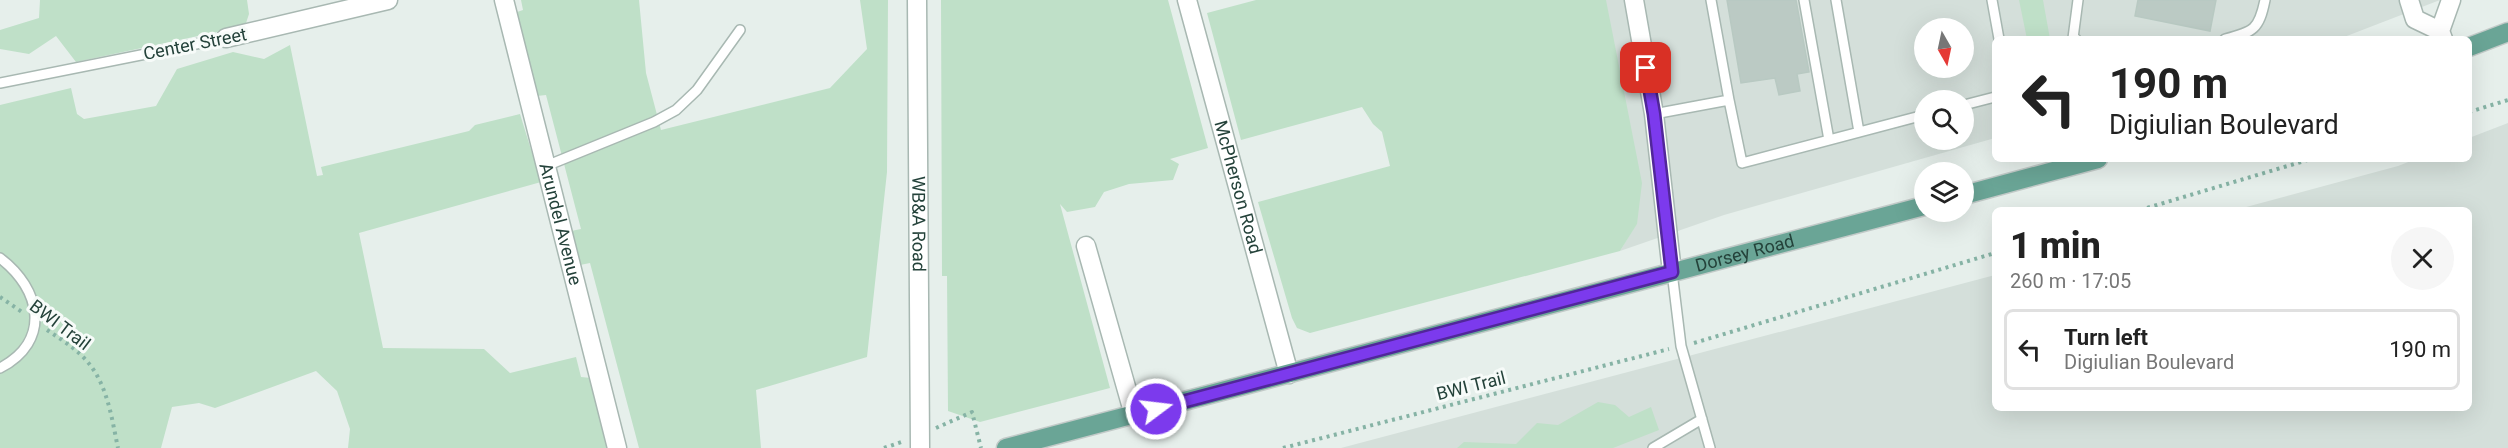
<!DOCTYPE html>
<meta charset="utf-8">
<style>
:root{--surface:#fff;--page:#f6f6f6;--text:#222;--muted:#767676;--line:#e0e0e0}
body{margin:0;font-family:Roboto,sans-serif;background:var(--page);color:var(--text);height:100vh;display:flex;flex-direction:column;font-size:22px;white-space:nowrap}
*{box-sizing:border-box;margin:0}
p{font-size:20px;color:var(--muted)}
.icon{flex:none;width:33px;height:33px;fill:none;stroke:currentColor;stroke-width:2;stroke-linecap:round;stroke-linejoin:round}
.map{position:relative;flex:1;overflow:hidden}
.sheet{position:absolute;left:1992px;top:207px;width:480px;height:204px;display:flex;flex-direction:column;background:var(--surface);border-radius:9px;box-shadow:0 6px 24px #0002}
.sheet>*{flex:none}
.top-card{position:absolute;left:1992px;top:36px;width:480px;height:126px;border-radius:9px;box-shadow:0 6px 24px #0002;background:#fff;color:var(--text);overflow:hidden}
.needle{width:39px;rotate:171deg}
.buttons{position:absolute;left:1914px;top:18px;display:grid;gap:12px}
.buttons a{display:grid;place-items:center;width:60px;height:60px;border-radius:50%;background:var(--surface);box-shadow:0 6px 24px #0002;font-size:30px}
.pin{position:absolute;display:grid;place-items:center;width:51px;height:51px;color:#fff;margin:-26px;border-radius:12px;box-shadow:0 3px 9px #0006}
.me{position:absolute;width:66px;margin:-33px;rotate:75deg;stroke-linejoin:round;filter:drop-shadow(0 0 4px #0008)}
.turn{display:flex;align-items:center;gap:21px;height:126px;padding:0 18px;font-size:27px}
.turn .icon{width:78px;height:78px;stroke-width:2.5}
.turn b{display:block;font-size:42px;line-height:51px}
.round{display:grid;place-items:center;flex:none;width:63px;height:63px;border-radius:32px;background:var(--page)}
.overview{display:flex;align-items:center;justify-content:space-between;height:102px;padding:0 18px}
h1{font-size:36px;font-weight:800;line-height:45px}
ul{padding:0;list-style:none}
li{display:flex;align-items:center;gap:18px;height:81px;margin:0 12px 9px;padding:0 6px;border:3px solid var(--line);border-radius:9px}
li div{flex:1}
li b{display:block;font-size:22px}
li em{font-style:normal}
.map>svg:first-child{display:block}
</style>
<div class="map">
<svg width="2508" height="448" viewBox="0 0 2508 448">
<rect width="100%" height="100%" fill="#e6efeb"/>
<!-- built -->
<path fill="#d4dfda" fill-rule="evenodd" d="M1597,0H2440L2339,39H1995V138L1724,215L1620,251L1637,223ZM1924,28H1964V68H1924ZM1924,100H1964V140H1924Z
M2508,123V448H1341L1995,275V408H2469V210H2235L2398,166L2416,159H2469V138Z"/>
<!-- green -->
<path fill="#bfe0c8" d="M40,0H247L249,14L245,26L76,62L56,36L29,54L0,49V30L39,18Z
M521,0H639L646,73L661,130L830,88L867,49L860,0H888L887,172L867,357L756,390L761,448H639L590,263L580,265L571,231L581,229L546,95L537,96L517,12L523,10Z
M941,0H1168L1208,148L1170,159L1179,164L1173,180L1129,184L1104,192L1095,207L1067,212L1060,204L1110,388L980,422L948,411L947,276H942Z
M1256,0H1606L1642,183L1637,224L1620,251L1310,333L1297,328L1292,318L1258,202L1390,166L1382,132L1373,124L1362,107L1241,140L1207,13Z
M2019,0H2043L2050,39H2027Z
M290,45L317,176L323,175L321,167L469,131L475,125L520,114L541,182L359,233L383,348L484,349L510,373L576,357L581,377L591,378L608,448H348L350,429L337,391L316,371L215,408L199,403L172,407L161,448H0V105L71,88L77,114L84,119L156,106L177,69L233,52L264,59Z
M1598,402L1615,405L1629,417L1651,407L1659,430L1613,448H1457L1464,442L1516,444L1537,423L1558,425Z"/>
<!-- building -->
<path fill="#bbcac4" stroke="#b8c9c2" stroke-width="1.5" d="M1727,0H1796L1809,72L1797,74L1800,91L1779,95L1775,78L1741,83Z
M2138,0H2216L2210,31L2135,16Z"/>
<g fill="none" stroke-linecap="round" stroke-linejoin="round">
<defs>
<path id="service" d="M1804,0L1829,140
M1836,0L1859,132
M1992,0L1999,39
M2076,39L2073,38L2078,0
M2225,39C2254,32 2259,29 2265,0
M0,83L226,38
M1729,100L1742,163L1924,115
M1964,105L1995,97
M1654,114L1729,100L1711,0
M546,166L654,122L676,110L697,90L740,30
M0,258C41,289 52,341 0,368
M1672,272L1681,346L1710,448
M1653,448L1702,419"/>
<g id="minor">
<path id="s1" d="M504,0L617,448"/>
<path id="s2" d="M1187,0L1289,374"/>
<path d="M1634,0L1654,114L1672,272"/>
<path d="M2409,0L2415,19L2440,31"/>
<path d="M226,38L388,0"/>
<path d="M2443,39L2440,31L2451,0"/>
<path d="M1086,246L1134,415"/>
</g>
<g id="tertiary">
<path id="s3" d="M917,0L920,448"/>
</g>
<g id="primary">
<path d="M2469,47L2508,32"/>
<path d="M1964,195L2098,159"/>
<path id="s4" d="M1006,448L1924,206"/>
</g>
</defs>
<!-- service casing -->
<use href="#service" stroke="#a8b8b2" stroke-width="12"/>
<!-- minor casing -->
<use href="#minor" stroke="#a8b8b2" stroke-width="21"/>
<!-- tertiary casing -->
<use href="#tertiary" stroke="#a8b8b2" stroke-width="21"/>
<!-- primary casing -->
<use href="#primary" stroke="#c2cac8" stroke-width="21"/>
<!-- path -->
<path stroke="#86b3a5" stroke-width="4" stroke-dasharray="3 4.5" stroke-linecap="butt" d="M2469,112L2508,100
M2140,210L2311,159
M0,297L22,312
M47,330C59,338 72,346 82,356C107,380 111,415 118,448
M1694,343L1995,253
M936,428L972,412L981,448
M884,448L904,441
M1283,448L1669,349"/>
<!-- service -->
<use href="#service" stroke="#fff" stroke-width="9"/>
<!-- minor -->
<use href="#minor" stroke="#fff" stroke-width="18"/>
<!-- tertiary -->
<use href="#tertiary" stroke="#fff" stroke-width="18"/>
<!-- primary -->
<use href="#primary" stroke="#6aa596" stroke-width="18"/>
</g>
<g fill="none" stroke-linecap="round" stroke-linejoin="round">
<defs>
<path id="route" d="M1156,409L1672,272L1654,114L1646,68"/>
</defs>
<!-- route casing -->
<use href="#route" stroke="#51269a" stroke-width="15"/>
<!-- route -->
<use href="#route" stroke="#7c3aed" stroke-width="10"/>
</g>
<g text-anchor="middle" stroke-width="6" stroke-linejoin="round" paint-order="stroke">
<!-- street labels -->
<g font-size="18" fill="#24423a" stroke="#f7fbf9">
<text transform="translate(195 44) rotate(-11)" y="6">Center Street</text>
<text dy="6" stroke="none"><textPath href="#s2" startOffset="194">McPherson Road</textPath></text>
<text dy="6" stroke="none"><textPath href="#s1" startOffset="231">Arundel Avenue</textPath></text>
<text dy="6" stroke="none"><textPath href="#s3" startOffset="224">WB&amp;A Road</textPath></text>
<text dy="6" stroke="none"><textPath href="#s4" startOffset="764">Dorsey Road</textPath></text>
<text transform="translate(60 325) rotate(37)" y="6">BWI Trail</text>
<text transform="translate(1471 386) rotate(-14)" y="6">BWI Trail</text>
</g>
</g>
</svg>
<div class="buttons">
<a><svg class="needle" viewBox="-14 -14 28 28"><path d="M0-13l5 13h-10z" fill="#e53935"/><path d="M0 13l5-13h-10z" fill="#767676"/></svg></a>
<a><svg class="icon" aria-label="search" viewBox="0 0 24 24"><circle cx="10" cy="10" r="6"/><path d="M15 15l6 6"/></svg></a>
<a><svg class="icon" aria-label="layers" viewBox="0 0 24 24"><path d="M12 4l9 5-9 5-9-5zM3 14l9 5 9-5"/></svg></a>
</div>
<div class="pin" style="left:1646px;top:68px;background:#d93025"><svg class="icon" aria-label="arrive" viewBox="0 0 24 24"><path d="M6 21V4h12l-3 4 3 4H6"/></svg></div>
<svg class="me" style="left:1156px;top:409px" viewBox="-20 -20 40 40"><circle r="17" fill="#7c3aed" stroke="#fff" stroke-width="3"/><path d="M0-11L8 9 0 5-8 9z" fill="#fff"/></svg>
<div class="top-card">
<div class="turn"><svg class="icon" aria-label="left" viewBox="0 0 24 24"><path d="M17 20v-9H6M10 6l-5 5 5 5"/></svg><div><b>190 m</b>Digiulian Boulevard</div></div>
</div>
<section class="sheet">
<div class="overview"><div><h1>1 min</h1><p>260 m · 17:05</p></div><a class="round"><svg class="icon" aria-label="close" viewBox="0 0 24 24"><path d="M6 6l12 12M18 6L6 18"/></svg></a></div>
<ul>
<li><svg class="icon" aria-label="left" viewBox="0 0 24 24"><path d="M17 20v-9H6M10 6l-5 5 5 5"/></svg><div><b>Turn left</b><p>Digiulian Boulevard</p></div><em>190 m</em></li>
</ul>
</section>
</div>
